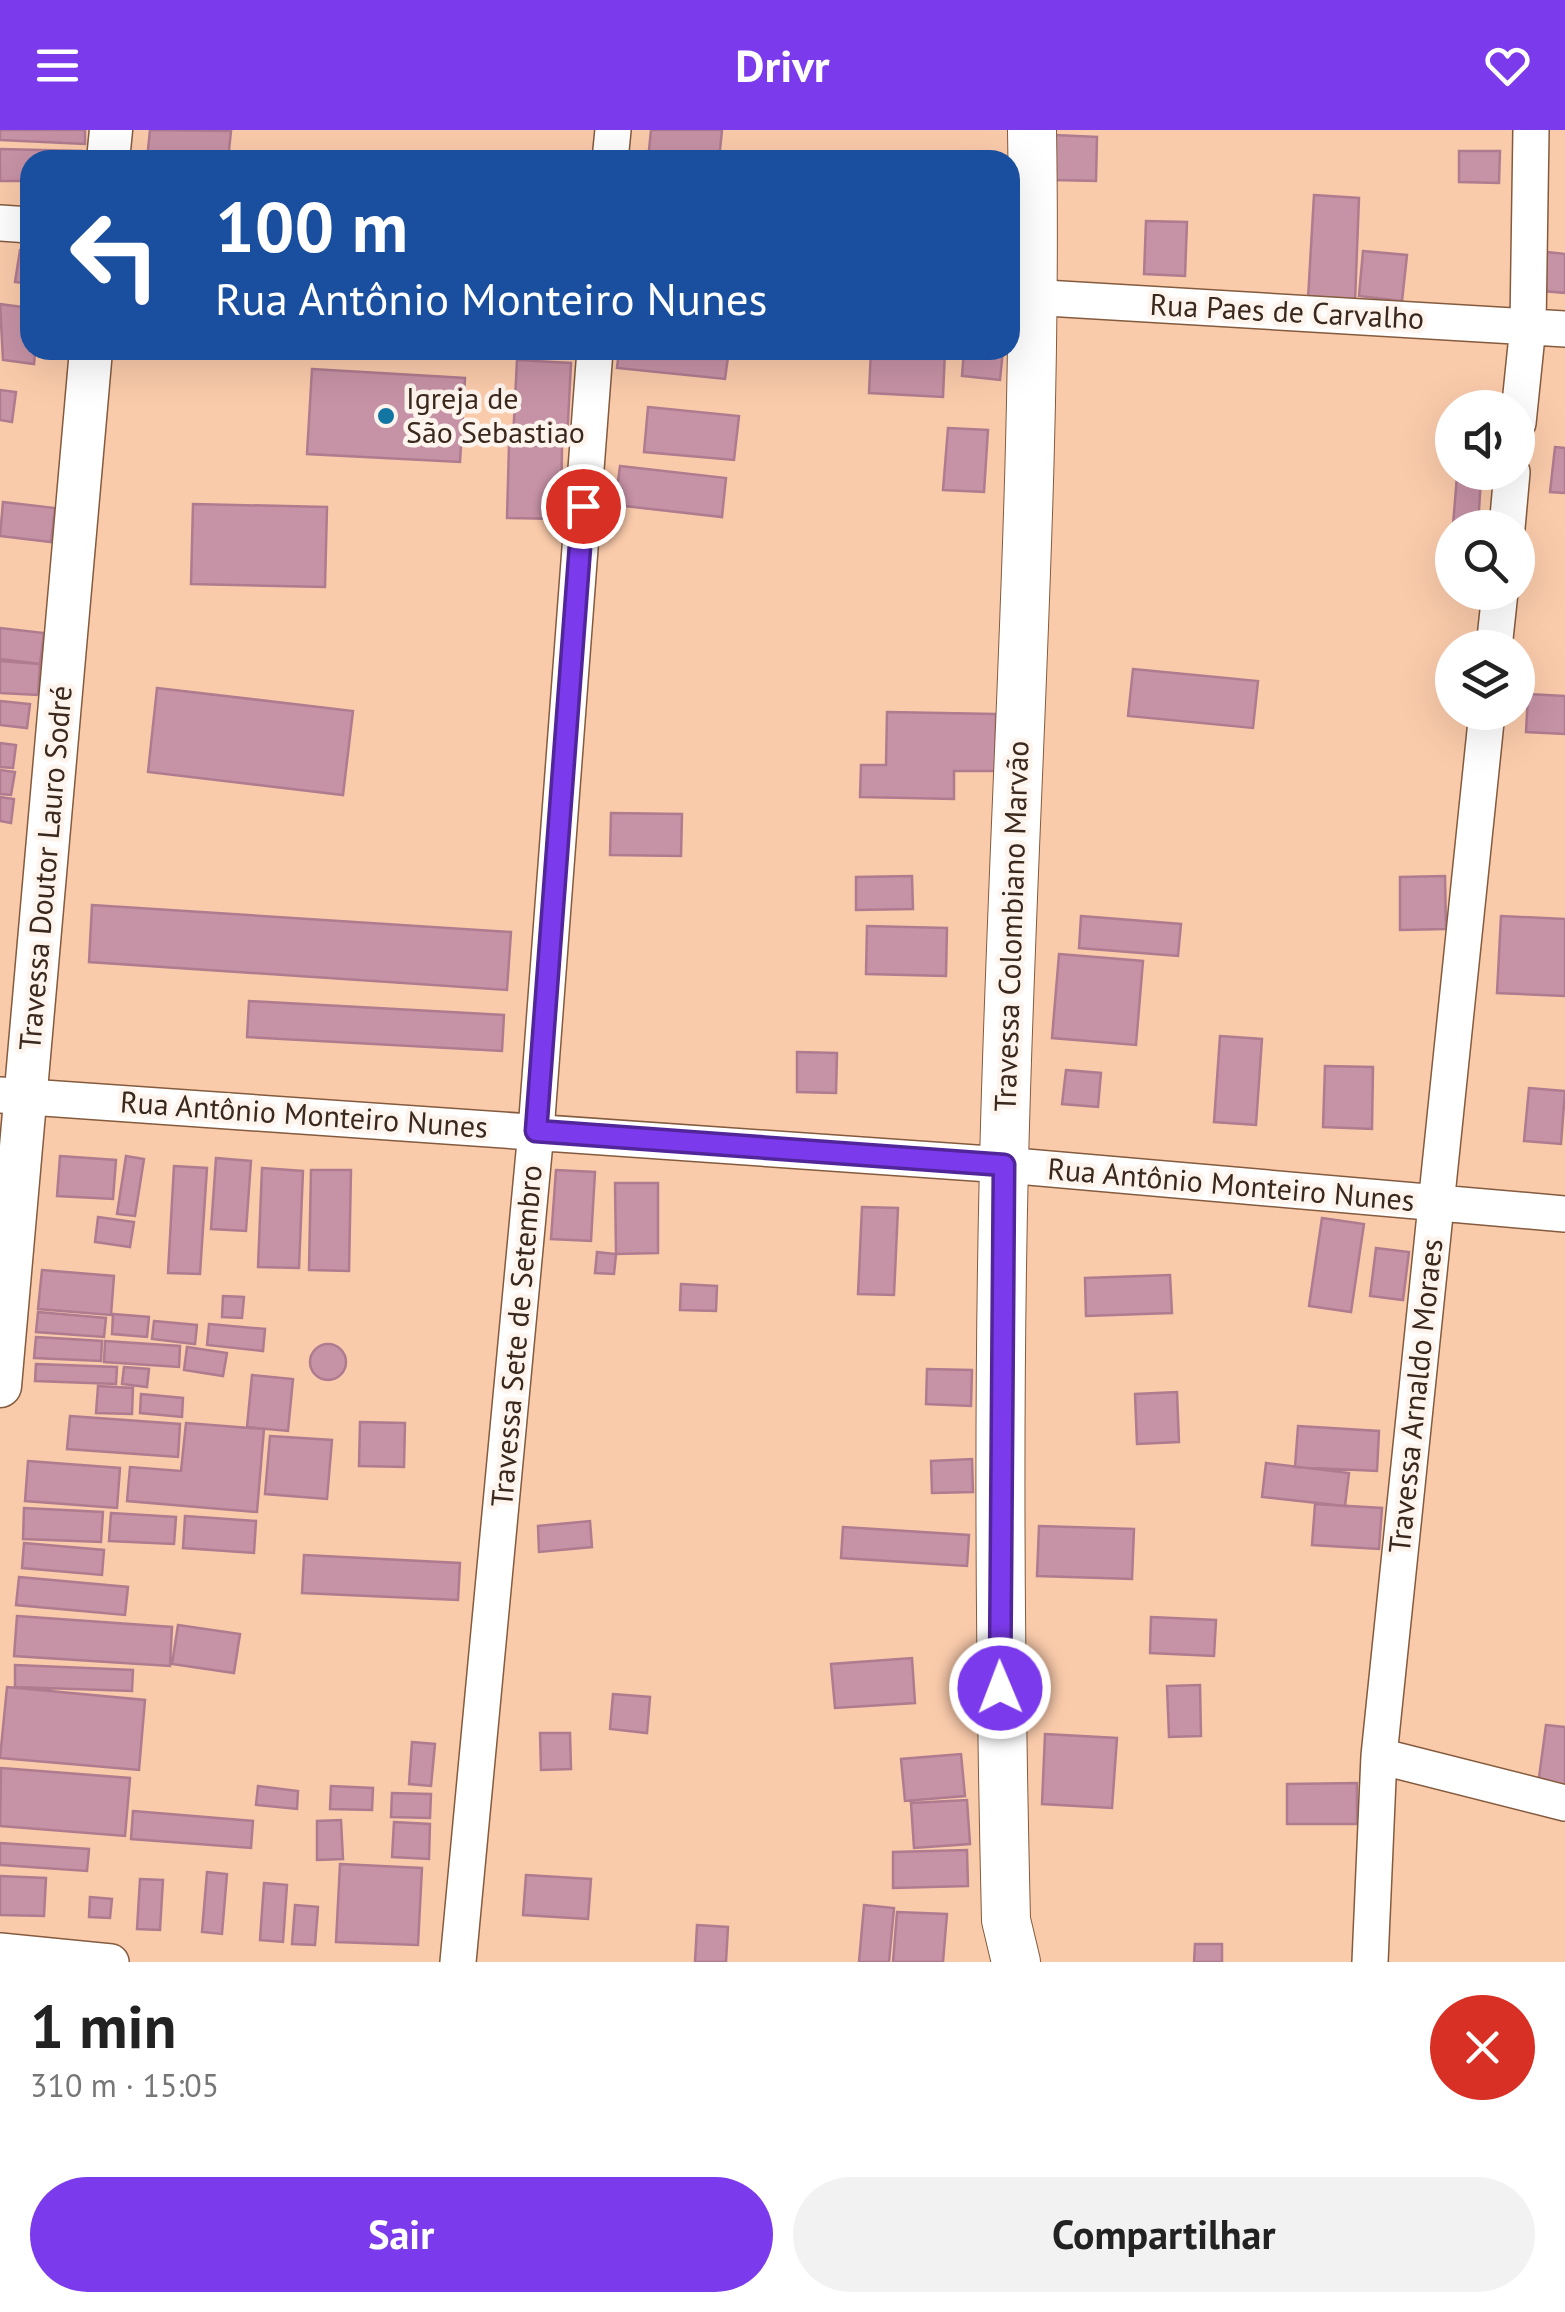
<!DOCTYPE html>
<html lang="pt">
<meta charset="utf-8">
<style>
:root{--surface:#fff;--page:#f2f2f2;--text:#222;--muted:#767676;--accent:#7c3aed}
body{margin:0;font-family:"PT Sans",sans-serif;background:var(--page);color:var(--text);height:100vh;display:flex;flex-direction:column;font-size:38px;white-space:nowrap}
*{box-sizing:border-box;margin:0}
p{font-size:32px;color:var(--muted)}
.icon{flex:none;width:55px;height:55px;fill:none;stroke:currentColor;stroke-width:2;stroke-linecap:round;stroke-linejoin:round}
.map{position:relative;height:1832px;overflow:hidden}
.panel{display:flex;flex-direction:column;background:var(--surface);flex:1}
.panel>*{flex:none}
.top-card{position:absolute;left:20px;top:20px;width:1000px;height:210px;border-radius:30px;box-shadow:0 10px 40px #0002;background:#1a4fa0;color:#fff;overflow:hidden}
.fabs{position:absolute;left:1435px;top:260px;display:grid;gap:20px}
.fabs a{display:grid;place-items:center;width:100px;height:100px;border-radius:50%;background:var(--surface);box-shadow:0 10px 40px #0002;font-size:50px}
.pin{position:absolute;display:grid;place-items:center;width:85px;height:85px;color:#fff;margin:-42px;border:5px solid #fff;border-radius:50%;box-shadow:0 2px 10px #0007}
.me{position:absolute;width:110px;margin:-55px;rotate:359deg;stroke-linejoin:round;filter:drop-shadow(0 0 8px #0008)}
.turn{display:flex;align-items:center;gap:35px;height:210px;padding:0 30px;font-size:45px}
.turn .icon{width:130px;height:130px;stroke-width:2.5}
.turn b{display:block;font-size:70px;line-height:85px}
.round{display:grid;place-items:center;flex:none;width:105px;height:105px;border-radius:52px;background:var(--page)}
.head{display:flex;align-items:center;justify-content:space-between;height:170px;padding:0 30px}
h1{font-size:60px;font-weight:600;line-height:75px}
.button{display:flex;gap:20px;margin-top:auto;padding:20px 30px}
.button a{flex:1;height:115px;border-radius:60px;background:var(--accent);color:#fff;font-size:40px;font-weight:600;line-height:115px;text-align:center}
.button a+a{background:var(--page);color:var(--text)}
header{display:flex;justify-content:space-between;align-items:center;height:130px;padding:0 30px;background:var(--accent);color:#fff;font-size:45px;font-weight:600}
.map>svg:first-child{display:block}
</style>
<header><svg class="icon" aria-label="menu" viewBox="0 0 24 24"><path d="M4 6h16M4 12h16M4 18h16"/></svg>Drivr<svg class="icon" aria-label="heart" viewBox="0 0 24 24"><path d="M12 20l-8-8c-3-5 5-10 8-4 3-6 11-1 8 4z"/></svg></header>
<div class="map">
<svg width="1565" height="1832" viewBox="0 0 1565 1832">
<rect width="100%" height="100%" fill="#facbab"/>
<!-- building -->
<path fill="#c692a5" stroke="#af7b8f" stroke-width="2.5" d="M0,0H85V14L0,10Z
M150,0L231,1L228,30H147Z
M651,0H722L719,30H648Z
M1055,5L1097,7L1096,51L1054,50Z
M0,19L82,21V30H30V51H0Z
M1459,21H1500L1499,53L1459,52Z
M1314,65L1359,68L1355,171L1308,169Z
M1146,91L1187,92L1185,146L1144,144Z
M20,120L30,121V154L15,152Z
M1363,121L1407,125L1402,171L1359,166Z
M1547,122L1565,124V163L1543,161Z
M0,174L30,178V220H74L73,228L35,223L34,234L3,230Z
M619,220H729L725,249L617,238Z
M871,220H945L943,267L869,263Z
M964,220H1003L1000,250L962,246Z
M517,230L571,233L567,312L513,309Z
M312,239L465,248L460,332L307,324Z
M0,260L16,262L12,292L0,290Z
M648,277L739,286L734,330L644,322Z
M948,298L988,300L984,362L943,360Z
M509,315L562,316L561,389L507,388Z
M1555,317L1565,318V363L1550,362Z
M620,336L726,348L722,387L615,375Z
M1457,346L1481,347L1478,397L1453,395Z
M3,372L55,378L51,412L0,406Z
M193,374L327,377L325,457L191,454Z
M0,498L44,503L40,534L0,529Z
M0,531L40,534L38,565L0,563Z
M1133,539L1258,551L1253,598L1128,586Z
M157,558L353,581L343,665L148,642Z
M1528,564L1565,566V604L1526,602Z
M0,571L30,574L27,598L0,595Z
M887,582L996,584L995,641H954V669L860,667L861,635H886Z
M0,613L16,615L13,638L0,637Z
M0,640L15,642L11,665L0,664Z
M0,667L14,669L11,693L0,691Z
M611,683L682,684L681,726L610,725Z
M912,746L913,779L856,780V747Z
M1445,746L1446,799L1400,800V747Z
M92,775L511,802L507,860L89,832Z
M1081,786L1181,794L1178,826L1079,818Z
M1501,786L1565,789V866L1497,863Z
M867,796L947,798L946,846L866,844Z
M1059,824L1143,831L1136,915L1052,908Z
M249,871L504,885L502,921L247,907Z
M1220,906L1262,909L1256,995L1214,992Z
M797,922L837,923L836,963L797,962Z
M1325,936L1373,937L1372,999L1323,997Z
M1066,940L1101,943L1098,977L1062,974Z
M1529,958L1565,961L1561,1014L1524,1011Z
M60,1026L116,1030L113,1069L57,1066Z
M126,1026L144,1029L135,1086L117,1084Z
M216,1028L251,1031L246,1101L211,1099Z
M174,1036L207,1038L200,1144L168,1143Z
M262,1038L303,1041L299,1138L258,1137Z
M311,1040H351L349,1141L309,1140Z
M556,1040L595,1042L591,1111L551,1109Z
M615,1053H658V1123L616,1124Z
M862,1077L898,1078L894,1165L858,1164Z
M98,1087L134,1092L130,1117L95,1112Z
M1322,1088L1364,1094L1351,1182L1309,1176Z
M1376,1118L1409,1122L1403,1170L1370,1166Z
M597,1122L616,1124L614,1144L595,1143Z
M42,1140L114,1146L111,1185L38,1179Z
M1170,1145L1172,1183L1086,1186L1085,1148Z
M681,1154L717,1156L716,1181L680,1180Z
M223,1166L244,1167L242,1188L222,1187Z
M38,1182L106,1188L104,1207L36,1202Z
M113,1184L149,1187L147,1207L112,1204Z
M154,1191L197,1195L195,1214L152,1209Z
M209,1194L265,1199L263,1221L207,1215Z
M36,1207L102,1211L101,1231L34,1228Z
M105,1211L180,1216L179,1237L104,1232Z
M310 1232a18 18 0 1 1 36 0a18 18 0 1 1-36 0Z
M187,1217L227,1223L223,1246L184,1240Z
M36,1234L117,1237L116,1254L35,1251Z
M124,1237L149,1239L147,1257L122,1254Z
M927,1239L972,1240L971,1276L926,1274Z
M252,1245L293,1249L288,1301L247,1297Z
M98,1256L133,1258L132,1284L96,1283Z
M1177,1262L1179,1312L1137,1314L1135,1264Z
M141,1264L183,1268L182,1287L140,1283Z
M70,1286L180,1294L178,1327L67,1319Z
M360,1292L405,1293L404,1337L359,1336Z
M186,1293L264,1299L257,1382L127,1371L130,1337L181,1341Z
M1298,1296L1379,1301L1377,1341L1295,1337Z
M270,1306L332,1310L327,1369L265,1364Z
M972,1329L973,1362L932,1363L931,1331Z
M28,1331L120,1338L117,1378L25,1371Z
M1266,1333L1349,1343L1345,1376L1262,1367Z
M1315,1374L1382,1378L1379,1419L1312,1415Z
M24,1378L103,1382L101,1412L23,1409Z
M111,1383L176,1387L174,1414L109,1411Z
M185,1386L256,1391L254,1423L183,1418Z
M590,1391L592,1417L539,1422L538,1396Z
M1039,1396L1134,1399L1132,1449L1037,1446Z
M843,1397L969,1405L967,1436L841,1428Z
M24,1413L104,1420L102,1445L22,1438Z
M304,1425L460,1433L458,1470L302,1463Z
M19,1447L128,1457L125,1485L16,1475Z
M17,1486L172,1497L170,1536L14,1526Z
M1151,1487L1216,1490L1214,1526L1150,1523Z
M178,1495L240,1504L234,1543L172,1534Z
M912,1528L915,1573L835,1578L831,1534Z
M15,1535L133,1540L132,1561L15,1557Z
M1200,1555L1201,1606L1169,1607L1167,1556Z
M7,1557L145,1570L139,1640L0,1628Z
M613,1564L650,1567L647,1603L610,1599Z
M1546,1595L1565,1597V1659L1538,1655Z
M540,1603H570L571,1639L541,1640Z
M1045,1604L1117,1608L1112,1678L1042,1674Z
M412,1612L435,1614L431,1656L409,1654Z
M961,1624L965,1666L905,1671L901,1629Z
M1,1638L130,1648L125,1706L0,1696Z
M1357,1653V1694H1287V1654Z
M258,1656L298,1661L297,1679L256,1675Z
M331,1656L373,1658L372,1680L330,1679Z
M392,1663L431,1664L430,1688L391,1687Z
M967,1670L970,1714L914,1718L911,1673Z
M133,1681L253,1691L251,1718L131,1709Z
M341,1690L343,1729L317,1730V1691Z
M394,1692L430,1694L429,1729L392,1727Z
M0,1713L89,1719L87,1741L0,1735Z
M967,1720L968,1756L893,1758V1722Z
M340,1734L422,1738L418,1815L336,1812Z
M207,1742L227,1744L222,1804L202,1802Z
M526,1745L591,1749L588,1789L523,1785Z
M0,1746L46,1748L44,1786L0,1785Z
M140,1749L163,1750L160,1800L137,1799Z
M264,1753L287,1755L283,1812L260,1810Z
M90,1767L112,1769L110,1788L89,1787Z
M295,1775L318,1777L315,1815L292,1814Z
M864,1775L894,1778L889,1832H859Z
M897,1782L947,1784L943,1832H893Z
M697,1795L728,1797L726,1832H695Z
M1195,1814H1222V1832H1194Z"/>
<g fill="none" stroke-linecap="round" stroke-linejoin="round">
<defs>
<path id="minor" d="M610,30L613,0
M0,93L30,95
M1011,166L1565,199
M1518,293L1528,196L1531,0
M1507,398L1512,342
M1494,518L1500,462
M0,965L1004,1035L1565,1084
M1379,1626L1565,1673
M0,1821L111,1832
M458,1832L536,1001L595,220
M1370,1832L1379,1626L1487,582"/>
<path id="tertiary" d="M108,30L111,0
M0,1256L91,220"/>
<path id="secondary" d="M1016,1832L1006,1790C1000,1538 998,1286 1004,1034C1012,690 1038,345 1032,0"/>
</defs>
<!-- minor casing -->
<use href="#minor" stroke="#845b3e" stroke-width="38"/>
<!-- tertiary casing -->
<use href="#tertiary" stroke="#845b3e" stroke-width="45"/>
<!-- secondary casing -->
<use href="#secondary" stroke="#845b3e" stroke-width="50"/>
<!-- minor -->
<use href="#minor" stroke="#fff" stroke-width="35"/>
<!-- tertiary -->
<use href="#tertiary" stroke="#fff" stroke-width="42"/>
<!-- secondary -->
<use href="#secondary" stroke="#fff" stroke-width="48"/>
</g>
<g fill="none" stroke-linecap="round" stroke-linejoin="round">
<defs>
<path id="route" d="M583,376L536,1001L1004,1035L1000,1558"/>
</defs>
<!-- route casing -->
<use href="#route" stroke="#51269a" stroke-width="25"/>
<!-- route -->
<use href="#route" stroke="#7c3aed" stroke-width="18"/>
</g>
<!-- markers -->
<circle fill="#1275a2" stroke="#fef4ee" stroke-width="4" cx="386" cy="286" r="10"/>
<g text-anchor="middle" stroke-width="9" stroke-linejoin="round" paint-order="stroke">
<!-- street labels -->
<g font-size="30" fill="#3a281c" stroke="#fef4ee">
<text transform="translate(1287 182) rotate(3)" y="10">Rua Paes de Carvalho</text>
<text transform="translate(46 738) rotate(-85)" y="10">Travessa Doutor Lauro Sodré</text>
<text transform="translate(1012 796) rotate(-88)" y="10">Travessa Colombiano Marvão</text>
<text transform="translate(304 985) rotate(4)" y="10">Rua Antônio Monteiro Nunes</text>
<text transform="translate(1231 1055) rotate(5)" y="10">Rua Antônio Monteiro Nunes</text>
<text transform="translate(517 1206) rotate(-85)" y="10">Travessa Sete de Setembro</text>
<text transform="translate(1416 1266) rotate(-84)" y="10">Travessa Arnaldo Moraes</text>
</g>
<!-- poi labels -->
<g font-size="30" fill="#3a281c" stroke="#fef4ee" text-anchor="start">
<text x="406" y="279">Igreja de<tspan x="406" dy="34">São Sebastiao</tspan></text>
</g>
</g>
</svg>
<div class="fabs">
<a><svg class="icon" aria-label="sound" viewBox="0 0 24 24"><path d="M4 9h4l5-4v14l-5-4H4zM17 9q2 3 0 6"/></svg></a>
<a><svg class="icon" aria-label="search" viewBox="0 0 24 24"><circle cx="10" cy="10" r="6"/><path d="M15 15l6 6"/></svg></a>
<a><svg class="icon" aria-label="layers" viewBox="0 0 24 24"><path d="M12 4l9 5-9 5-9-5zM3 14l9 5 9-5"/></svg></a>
</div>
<div class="pin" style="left:583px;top:376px;background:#d93025"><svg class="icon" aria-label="arrive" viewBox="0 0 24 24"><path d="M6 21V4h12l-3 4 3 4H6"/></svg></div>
<svg class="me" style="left:1000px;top:1558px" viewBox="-20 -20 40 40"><circle r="17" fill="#7c3aed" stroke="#fff" stroke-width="3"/><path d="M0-11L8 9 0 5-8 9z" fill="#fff"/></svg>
<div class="top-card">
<div class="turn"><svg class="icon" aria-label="left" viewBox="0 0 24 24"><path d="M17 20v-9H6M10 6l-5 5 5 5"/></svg><div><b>100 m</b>Rua Antônio Monteiro Nunes</div></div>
</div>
</div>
<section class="panel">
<div class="head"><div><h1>1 min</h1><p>310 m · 15:05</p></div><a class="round" style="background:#d93025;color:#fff"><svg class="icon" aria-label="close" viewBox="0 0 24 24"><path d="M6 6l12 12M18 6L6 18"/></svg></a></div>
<div class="button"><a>Sair</a><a>Compartilhar</a></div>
</section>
